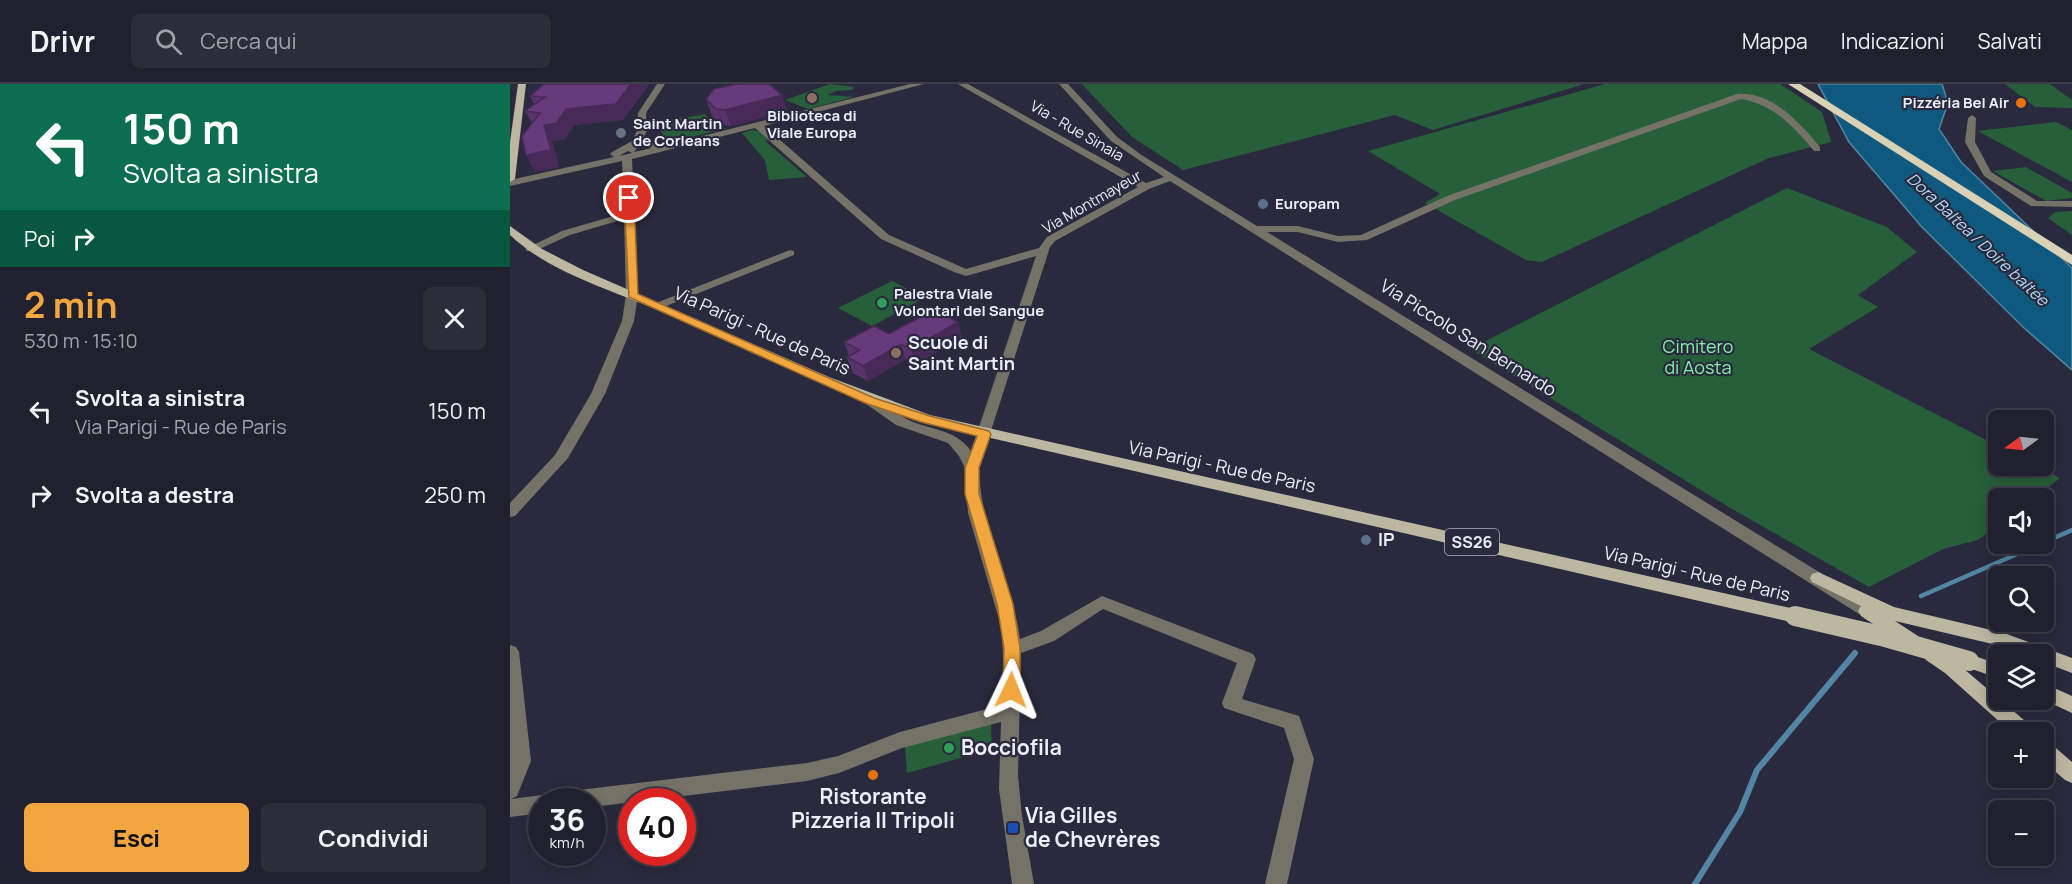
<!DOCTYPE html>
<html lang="it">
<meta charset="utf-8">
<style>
:root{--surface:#20202e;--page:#2d2d3a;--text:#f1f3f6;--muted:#a2a3aa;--line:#3d3e4a;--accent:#f1a640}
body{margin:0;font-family:Manrope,sans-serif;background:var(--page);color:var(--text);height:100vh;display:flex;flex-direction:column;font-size:22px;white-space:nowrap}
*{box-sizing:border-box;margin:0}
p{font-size:20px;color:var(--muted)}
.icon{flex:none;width:33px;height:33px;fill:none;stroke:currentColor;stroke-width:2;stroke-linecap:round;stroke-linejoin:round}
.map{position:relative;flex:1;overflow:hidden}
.sheet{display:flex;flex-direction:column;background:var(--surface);width:510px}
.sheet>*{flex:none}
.guide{background:#0b6e4f;color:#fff;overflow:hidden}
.needle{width:39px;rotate:255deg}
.fabs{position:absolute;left:1478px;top:326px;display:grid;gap:12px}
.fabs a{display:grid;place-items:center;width:66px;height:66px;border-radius:9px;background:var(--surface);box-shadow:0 3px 15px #0003,0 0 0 2px var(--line);font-size:30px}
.speed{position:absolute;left:18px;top:704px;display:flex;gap:12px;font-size:30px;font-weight:700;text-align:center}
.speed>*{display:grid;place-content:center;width:78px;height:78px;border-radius:50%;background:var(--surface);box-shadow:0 3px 15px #0003,0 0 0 2px var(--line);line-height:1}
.speed small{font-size:15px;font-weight:400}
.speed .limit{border:9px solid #d22;background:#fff;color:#111}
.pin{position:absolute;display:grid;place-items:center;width:51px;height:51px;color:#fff;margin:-26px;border:3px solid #fff;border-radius:50%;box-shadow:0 2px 6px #0007}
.me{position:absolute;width:66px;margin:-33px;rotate:2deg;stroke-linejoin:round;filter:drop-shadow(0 0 4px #0008)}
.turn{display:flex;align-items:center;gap:21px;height:126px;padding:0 24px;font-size:27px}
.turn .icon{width:78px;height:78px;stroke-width:2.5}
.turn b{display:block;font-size:42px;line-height:51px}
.then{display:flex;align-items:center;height:57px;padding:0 24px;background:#0003;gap:12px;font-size:22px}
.round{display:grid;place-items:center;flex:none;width:63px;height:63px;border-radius:9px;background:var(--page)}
.headline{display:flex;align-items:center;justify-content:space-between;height:102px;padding:0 24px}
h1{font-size:36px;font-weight:700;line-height:45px;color:var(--accent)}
.action{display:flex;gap:12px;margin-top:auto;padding:12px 24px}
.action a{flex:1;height:69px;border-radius:9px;background:var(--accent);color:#111;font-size:24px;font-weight:700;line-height:69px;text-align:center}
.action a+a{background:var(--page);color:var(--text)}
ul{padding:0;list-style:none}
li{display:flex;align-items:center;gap:18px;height:84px;padding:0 24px}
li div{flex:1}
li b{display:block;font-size:22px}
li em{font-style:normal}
header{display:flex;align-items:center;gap:36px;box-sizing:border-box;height:84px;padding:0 30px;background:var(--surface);border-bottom:2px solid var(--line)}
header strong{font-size:28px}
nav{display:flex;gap:33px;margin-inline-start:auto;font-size:21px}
.search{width:420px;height:54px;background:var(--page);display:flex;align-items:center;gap:15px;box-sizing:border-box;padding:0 21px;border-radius:9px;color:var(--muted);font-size:22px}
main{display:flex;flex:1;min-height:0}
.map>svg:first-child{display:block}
</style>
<header>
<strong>Drivr</strong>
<div class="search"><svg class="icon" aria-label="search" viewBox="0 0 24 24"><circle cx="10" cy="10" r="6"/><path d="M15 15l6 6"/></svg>Cerca qui</div>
<nav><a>Mappa</a><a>Indicazioni</a><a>Salvati</a></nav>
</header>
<main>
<section class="sheet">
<div class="guide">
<div class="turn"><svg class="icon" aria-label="left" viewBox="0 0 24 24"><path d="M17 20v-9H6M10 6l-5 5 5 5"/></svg><div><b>150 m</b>Svolta a sinistra</div></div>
<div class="then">Poi<svg class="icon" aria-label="right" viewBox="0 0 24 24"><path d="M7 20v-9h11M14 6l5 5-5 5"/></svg></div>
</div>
<div class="headline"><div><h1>2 min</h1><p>530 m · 15:10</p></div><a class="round"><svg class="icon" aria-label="close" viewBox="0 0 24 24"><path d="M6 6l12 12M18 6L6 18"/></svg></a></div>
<ul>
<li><svg class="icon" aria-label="left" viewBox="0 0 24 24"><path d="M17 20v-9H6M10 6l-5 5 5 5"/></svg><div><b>Svolta a sinistra</b><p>Via Parigi - Rue de Paris</p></div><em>150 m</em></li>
<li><svg class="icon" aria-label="right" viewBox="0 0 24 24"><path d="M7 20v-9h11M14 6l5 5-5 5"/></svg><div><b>Svolta a destra</b></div><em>250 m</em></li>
</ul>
<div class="action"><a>Esci</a><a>Condividi</a></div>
</section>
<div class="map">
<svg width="1562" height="800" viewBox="0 0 1562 800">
<rect width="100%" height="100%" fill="#2a2a3e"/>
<!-- green -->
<path fill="#285f3b" d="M320,0L345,3L342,6L326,7L318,11L344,13L298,25L275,16Z
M572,0H1074L923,46L885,31L673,86L622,53Z
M1095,0H1270L1312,28L1321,58L1259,74L1032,178L1016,176L915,119L930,110L858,67Z
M1495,0H1540L1562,16V24L1525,23Z
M195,30L201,37L166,46L192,41L217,44L159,59L145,39Z
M1546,38L1562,46V98L1468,47Z
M242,46L248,47L258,56L255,57L297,93L259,96L255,76L232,49Z
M1516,83L1562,109V114L1536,117L1483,87Z
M1277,104L1377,143L1407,168L1348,211L1368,223L1299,265L1488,362V381H1524L1550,394L1524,414H1488V441L1468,456L1433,465L1359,503L1217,422L960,265Z
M1562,127V151L1538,134L1545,128Z
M382,197L415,214L362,242L328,224Z
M481,640L482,665L397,689L395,662Z"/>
<!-- water -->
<path fill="#0f597f" stroke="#5286a4" stroke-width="1.5" d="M1308,0H1432L1438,19L1429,45L1451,78L1562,184V286L1514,244L1411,142L1339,58Z"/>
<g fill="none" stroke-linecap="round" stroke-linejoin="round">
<!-- stream-far1 -->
<path stroke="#5286a4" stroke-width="4.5" d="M1411,512L1562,446"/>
<!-- stream -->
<path stroke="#5286a4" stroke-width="6" d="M1185,800L1230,728L1247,686L1345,569"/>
<!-- minor -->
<path fill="#757267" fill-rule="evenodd" d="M147,0H155L136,29L137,47L131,57L156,61L400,0H414L254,42L379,151L456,185L529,164L537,153L628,103L448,0H458L636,99L654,93L601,57L549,0H558L607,53L633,72L747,142H788L828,152L851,151L937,112L1227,10C1262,7 1290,39 1310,63V67H1304C1284,43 1263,20 1231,15L945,116L857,156L828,158L788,148H757L1361,520L1364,525L1361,530L1355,532L1349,530L660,97L639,105L545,157L540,163L469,384C470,445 502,496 510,555L531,547L592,512L743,570L746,575L732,615L789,632L804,675L777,800H755L784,675L774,644L714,624L712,619L727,579L593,525L544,557L511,569L508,692L512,732L524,800H502L489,705L491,638L392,664L329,689L297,697L82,723V717H42L45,711L52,708L297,679L328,672L390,648L492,621L494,581L491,542L458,429L455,384L449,372L438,359L386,341L352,317L354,314C368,311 383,328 395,334C418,347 444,343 461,367L526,172L456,192L444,188L371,155L245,44L122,75L128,211L124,237L95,310L58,374L5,432L0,433V419L45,371L81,310L112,237L116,211L114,135L60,151L25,167H17L15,165L52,147L114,129L112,77L0,102V96L104,73L100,70L102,68L122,57L127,47L128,29ZM129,62L142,64L124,68ZM118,67L122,69L109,72Z
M1462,31L1466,34L1465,58L1481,88L1527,117H1562V123L1521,122L1474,92L1455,58L1458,34Z
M280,166L284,167V171L151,224L147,225L141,221Z
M0,561L6,563L9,568L21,677L7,712L1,715L32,711L39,713L41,717H32V729L0,733Z"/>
<!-- major -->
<path fill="#bdb6a1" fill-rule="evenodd" d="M8,0H16L5,95L0,98V58Z
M0,142L32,165L73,186L319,293L420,331L1285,525L1291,527L1294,532L1291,537L1285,539L411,338C322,307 237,265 150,227C100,205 40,189 0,151Z
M1308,488L1384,523L1494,549L1562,574V589L1533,578V570H1511L1491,562L1385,537L1408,552L1411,557L1408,562L1402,564L1396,562L1351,532L1348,527L1351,522L1302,498L1300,494L1302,490Z
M1422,564L1447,579L1521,642L1524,648H1501L1435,589L1416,576L1413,571L1416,566Z
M1459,570L1488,580V594L1453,582L1450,577L1453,572Z
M1533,599L1562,612V629L1532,615Z
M1533,657L1540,659L1562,678V699L1555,696L1533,677Z"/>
<!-- highway -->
<path fill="#dad2b7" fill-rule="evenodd" d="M1278,0H1290L1562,171V181Z"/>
<!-- major-bridge -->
<path stroke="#bdb6a1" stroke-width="20" d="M1285,532L1371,552L1459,577"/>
</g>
<!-- wall -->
<path fill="#59326b" d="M34,0H139L113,36L64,41L55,55L42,57L49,83L25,88L16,71L22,39L15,27L24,21L20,12Z
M272,11L277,27L221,42L212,41L202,32L196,15Z
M379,250L452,253L406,280L396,275L358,297L343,289L337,273L339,272L334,258Z"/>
<!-- shaded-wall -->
<path fill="#482957" d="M121,0H139L113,36L64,41L55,55L42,57L49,83L25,88L16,71L34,41L56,25Z
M272,11L277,27L221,42L215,26Z
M448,238L452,253L406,280L401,265Z
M391,260L396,275L358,297L353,282Z"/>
<!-- building -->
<path fill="#673a7c" stroke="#482957" stroke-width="1.5" d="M34,0H121L106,20L56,25L47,39L34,41L41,66L16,71L12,52L30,29L15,27L35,13L20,12Z
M227,0H259L272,11L215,26L206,25L196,15L204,5Z
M423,226L448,238L401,265L391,260L353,282L337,273L350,266L334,258L364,242L379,250Z"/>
<!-- route -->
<path fill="#f1a640" stroke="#9d6c2a" stroke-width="1.5" d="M119,111L124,114L128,210L364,314L420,332L479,347L481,350L469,384V410L503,520L510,564V606L507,611H495L493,606L494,564L487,520L455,410V384L467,352L411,338L355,319L119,213L114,114Z"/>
<!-- markers -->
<g fill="#8d6e63" stroke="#2a2a3e" stroke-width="2">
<circle cx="302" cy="14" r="6"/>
<circle cx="386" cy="269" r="6"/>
</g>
<g fill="#e8710a" stroke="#2a2a3e" stroke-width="2">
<circle cx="1511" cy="19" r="6"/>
<circle cx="363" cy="691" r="6"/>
</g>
<circle fill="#6b7280" stroke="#2a2a3e" stroke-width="2" cx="111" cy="49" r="6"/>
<g fill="#5c6f8a" stroke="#2a2a3e" stroke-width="2">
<circle cx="753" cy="120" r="6"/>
<circle cx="856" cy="456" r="6"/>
</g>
<g fill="#2e9e5b" stroke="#2a2a3e" stroke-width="2">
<circle cx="372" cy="219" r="6"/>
<circle cx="439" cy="664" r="6"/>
</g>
<rect fill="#1a4fb4" stroke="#2a2a3e" stroke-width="2" x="497" y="738" width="12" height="12" rx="3"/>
<g text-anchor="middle" stroke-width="4.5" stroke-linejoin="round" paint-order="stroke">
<!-- far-poi labels -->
<g font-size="15" font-weight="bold" fill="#edeefb" stroke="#2a2a3e" text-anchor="start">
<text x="1499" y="24" text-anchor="end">Pizzéria Bel Air</text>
<text x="302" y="37" text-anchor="middle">Biblioteca di<tspan x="302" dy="17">Viale Europa</tspan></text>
<text x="123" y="45">Saint Martin<tspan x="123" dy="17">de Corleans</tspan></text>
<text x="765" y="125">Europam</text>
<text x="384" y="215">Palestra Viale<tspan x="384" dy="17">Volontari del Sangue</tspan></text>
</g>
<!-- far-street labels -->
<g font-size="15" fill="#edeefb" stroke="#2a2a3e">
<text transform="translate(567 47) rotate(30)" y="5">Via - Rue Sinaia</text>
<text transform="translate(582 118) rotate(-30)" y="5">Via Montmayeur</text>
</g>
<!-- far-water labels -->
<g font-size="16" font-style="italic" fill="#b2dbf7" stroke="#2a2a3e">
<text transform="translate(1468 155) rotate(43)" y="6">Dora Baltea / Doire baltée</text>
</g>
<!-- shield labels -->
<rect fill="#2a2a3e" stroke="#b2b3c2" stroke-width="1.5" x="935" y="445" width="54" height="26" rx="4.5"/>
<g font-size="16" font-weight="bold" fill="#edeefb">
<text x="962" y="464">SS26</text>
</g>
<!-- street labels -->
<g font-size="18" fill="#edeefb" stroke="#2a2a3e">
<text transform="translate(252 247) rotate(24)" y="6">Via Parigi - Rue de Paris</text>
<text transform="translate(958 254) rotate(32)" y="6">Via Piccolo San Bernardo</text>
<text transform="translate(712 383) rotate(12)" y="6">Via Parigi - Rue de Paris</text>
<text transform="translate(1187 490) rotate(13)" y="6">Via Parigi - Rue de Paris</text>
</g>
<!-- poi labels -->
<g font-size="18" font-weight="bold" fill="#edeefb" stroke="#2a2a3e" text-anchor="start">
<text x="398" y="265">Scuole di<tspan x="398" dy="21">Saint Martin</tspan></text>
<text x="868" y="462">IP</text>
</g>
<!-- park labels -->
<g font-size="18" fill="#83f0a6" stroke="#2a2a3e">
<text x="1188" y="269">Cimitero<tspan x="1188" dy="21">di Aosta</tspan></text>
</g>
<!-- near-poi labels -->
<g font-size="21" font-weight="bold" fill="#edeefb" stroke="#2a2a3e" text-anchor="start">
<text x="451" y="671">Bocciofila</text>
<text x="363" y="720" text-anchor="middle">Ristorante<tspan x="363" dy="24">Pizzeria Il Tripoli</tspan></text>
<text x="515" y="739">Via Gilles<tspan x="515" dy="24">de Chevrères</tspan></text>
</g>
</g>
</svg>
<div class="fabs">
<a><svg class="needle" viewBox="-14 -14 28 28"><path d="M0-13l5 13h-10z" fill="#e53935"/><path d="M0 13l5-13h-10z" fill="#a2a3aa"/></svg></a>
<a><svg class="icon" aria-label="sound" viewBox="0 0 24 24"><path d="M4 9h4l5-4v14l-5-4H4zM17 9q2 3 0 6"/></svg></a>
<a><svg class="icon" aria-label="search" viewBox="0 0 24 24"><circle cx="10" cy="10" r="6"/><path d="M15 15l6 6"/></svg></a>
<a><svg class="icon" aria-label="layers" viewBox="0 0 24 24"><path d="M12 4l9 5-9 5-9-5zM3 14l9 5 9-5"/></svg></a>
<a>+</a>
<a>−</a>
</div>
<div class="speed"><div>36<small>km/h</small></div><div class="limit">40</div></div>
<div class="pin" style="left:119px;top:114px;background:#d93025"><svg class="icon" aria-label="arrive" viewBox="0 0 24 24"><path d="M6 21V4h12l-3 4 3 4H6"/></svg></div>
<svg class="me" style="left:501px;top:606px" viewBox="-20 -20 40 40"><path d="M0-17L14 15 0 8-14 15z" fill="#f1a640" stroke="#fff" stroke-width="4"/></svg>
</div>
</main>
